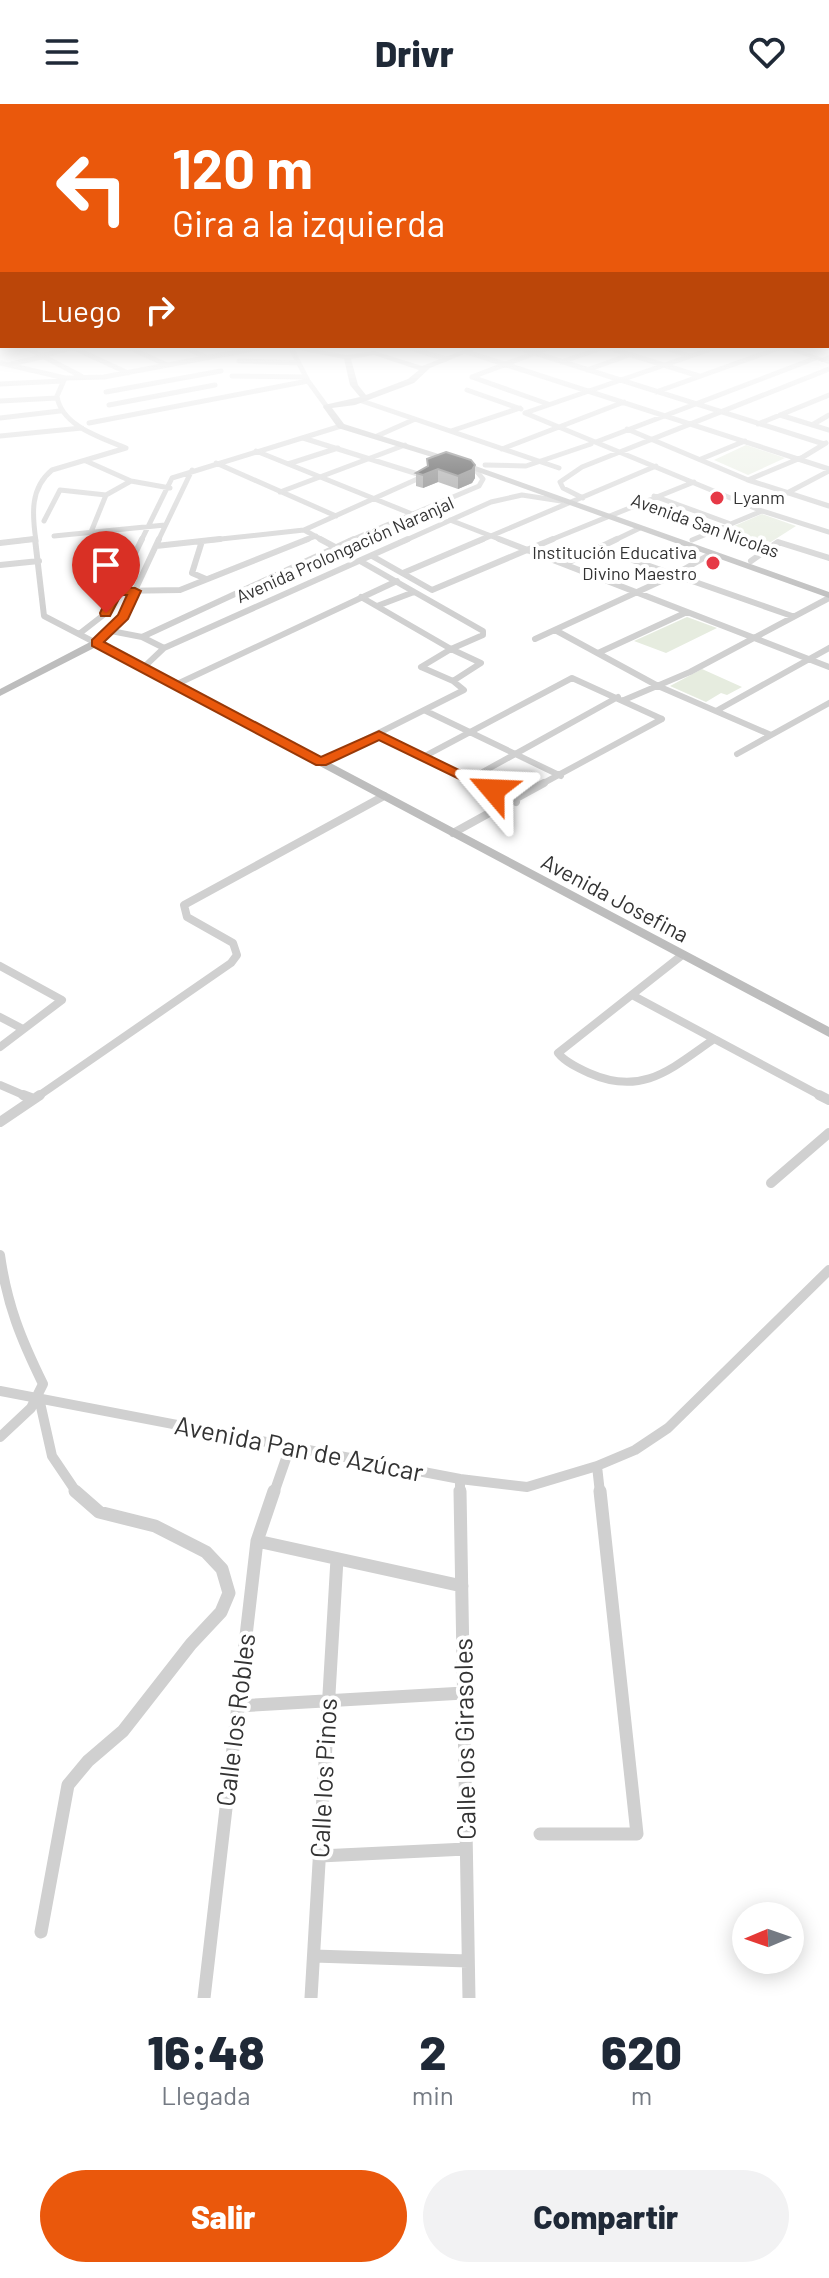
<!DOCTYPE html>
<html lang="es">
<meta charset="utf-8">
<style>
:root{--surface:#fff;--page:#f2f2f3;--text:#1f2937;--muted:#747a83;--accent:#ea580c}
body{margin:0;font-family:Barlow,sans-serif;background:var(--page);color:var(--text);height:100vh;display:flex;flex-direction:column;font-size:30px;white-space:nowrap}
*{box-sizing:border-box;margin:0}
p{font-size:26px;color:var(--muted)}
.icon{flex:none;width:44px;height:44px;fill:none;stroke:currentColor;stroke-width:2;stroke-linecap:round;stroke-linejoin:round}
.map{position:relative;height:1894px;overflow:hidden}
.details{display:flex;flex-direction:column;background:var(--surface);flex:1}
.details>*{flex:none}
.banner{position:absolute;left:0px;top:0px;width:830px;height:244px;box-shadow:0 4px 20px #0003;background:#ea580c;color:#fff;overflow:hidden}
.needle{width:52px;rotate:268deg}
.controls{position:absolute;left:732px;top:1798px;display:grid;gap:16px}
.controls a{display:grid;place-items:center;width:72px;height:72px;border-radius:50%;background:var(--surface);box-shadow:0 4px 20px #0003;font-size:40px}
.pin{position:absolute;display:grid;place-items:center;width:68px;height:68px;color:#fff;margin:-82px -34px;border-radius:50% 50% 50% 0;rotate:-45deg;box-shadow:0 0 8px #0007}
.pin .icon{rotate:45deg}
.me{position:absolute;width:88px;margin:-44px;rotate:296deg;stroke-linejoin:round;filter:drop-shadow(0 0 6px #0008)}
.turn{display:flex;align-items:center;gap:28px;height:168px;padding:0 40px;font-size:36px}
.turn .icon{width:104px;height:104px;stroke-width:2.5}
.turn b{display:block;font-size:56px;line-height:68px}
.then{display:flex;align-items:center;height:76px;padding:0 40px;background:#0003;gap:16px;font-size:30px}
.eta{display:flex;justify-content:space-evenly;align-items:center;height:136px;text-align:center}
.eta b{font-size:48px;font-weight:800;line-height:56px}
.cta{display:flex;gap:16px;margin-top:auto;padding:16px 40px}
.cta a{flex:1;height:92px;border-radius:48px;background:var(--accent);color:#fff;font-size:32px;font-weight:800;line-height:92px;text-align:center}
.cta a+a{background:var(--page);color:var(--text)}
header{display:flex;justify-content:space-between;align-items:center;height:104px;padding:0 40px;background:var(--surface);font-size:36px;font-weight:800}
.map>svg:first-child{display:block}
</style>
<header><svg class="icon" aria-label="menu" viewBox="0 0 24 24"><path d="M4 6h16M4 12h16M4 18h16"/></svg>Drivr<svg class="icon" aria-label="heart" viewBox="0 0 24 24"><path d="M12 20l-8-8c-3-5 5-10 8-4 3-6 11-1 8 4z"/></svg></header>
<div class="map">
<svg width="829" height="1894" viewBox="0 0 829 1894">
<rect width="100%" height="100%" fill="#fff"/>
<!-- green -->
<path fill="#e6ecdf" d="M746,341L785,354L748,371L714,356Z
M762,410L796,422L763,443L718,429Z
M687,513L717,524L666,549L634,537Z
M702,565L742,583L727,591L721,589L706,598L670,582Z"/>
<g fill="none" stroke-linecap="round" stroke-linejoin="round">
<!-- street-far4 -->
<path stroke="#d0d0d0" stroke-width="5" d="M27,244L81,272
M74,244L128,269
M130,244L167,261
M186,244L208,254
M291,244L308,277L327,303
M410,244L446,255
M519,244L824,340
M609,244L699,272
M666,244L690,252
M467,248L829,365
M40,252L72,244
M239,257L299,259
M561,258L602,244
M0,259L65,274
M11,260L42,253
M587,266L629,251
M232,272L306,273
M472,273L548,244
M472,273L548,300
M65,274L104,273L258,244
M65,274L57,292C61,322 102,334 126,344
M0,280L63,277
M467,286L521,305
M106,288L221,267
M656,288L779,244
M359,296L559,364
M0,297L57,294
M109,301L215,281
M525,309L762,407L829,428
M525,309L714,244
M780,311L829,326
M0,314L60,307
M89,319L308,277
M758,320L829,291
M812,321L829,311
M627,325L748,376L829,402
M451,327L520,304
M0,332L82,324
M377,332L413,316
M303,334L424,372
M596,338L816,254
M502,345L624,298
M256,347L412,410
M701,355L745,337
M86,357L131,377L170,384
M216,359L336,412
M288,360L338,344
M485,361L526,362L591,340
M748,376L803,353L826,339
M280,388L405,341
M787,389L829,367
M654,392L728,419
M583,394L563,384L560,378L582,363L829,265
M450,416L504,437
M44,417L60,386L106,391
M91,428L106,391L131,377
M54,432L165,421
M692,436L762,407
M17,437L34,435
M36,437C32,410 30,384 52,366L126,344
M141,437L172,374L341,322
M158,437L192,366
M202,437L304,426
M303,437L316,432
M324,437L304,426L424,372
M349,437L479,382L483,375L473,363
M404,437L491,398L522,391L561,397
M479,437L656,362
M548,437L694,378
M613,437L640,424"/>
<!-- street-far3 -->
<path stroke="#d0d0d0" stroke-width="6" d="M35,435L44,512L96,539L123,512L159,435
M320,435L335,443
M499,435L829,563
M202,437L192,469L206,475
M0,439L34,435
M156,442L220,435
M601,445L792,512
M372,452L432,486L553,435
M360,457L483,527V531L451,545
M751,457L778,438L829,454
M565,460L617,435
M0,461L39,457
M403,469L483,435
M116,487L180,486L308,435
M361,493L451,545L421,563
M377,502L414,488
M555,526L658,582L771,631
M111,527L142,533L164,544
M79,530L106,509L142,435
M142,533L354,435
M535,535L672,472L709,451
M451,545L481,559L453,577
M598,549L687,508
M144,563L164,544L408,435
M177,580L397,477
M624,596L690,568L829,494
M426,607L561,672
M716,607L829,544
M379,631L482,681
M737,650L829,599
M425,652L572,574L662,615
M321,658L464,586L453,577L421,563
M470,675L618,593
M540,681L662,615"/>
<!-- street-far2 -->
<path stroke="#d0d0d0" stroke-width="8" d="M478,679L516,698
M453,729L544,679
M681,852L558,949C565,958 578,964 589,969C643,993 672,964 714,935
M0,862L62,896L0,943
M632,891L823,993
M0,913L23,925
M0,981L28,993
M37,993L231,859L237,851L233,839L187,813L184,801L384,692"/>
<!-- street-far1 -->
<path stroke="#d0d0d0" stroke-width="10" d="M23,991L31,994
M819,991L829,996
M0,1018L40,991
M771,1079L829,1029
M0,1151C7,1201 21,1235 43,1280L31,1304L0,1333
M0,1287L460,1375L527,1383L597,1362L635,1346L668,1324L829,1166
M39,1294L52,1352L77,1389
M597,1362L600,1389
M460,1375V1389
M274,1389L290,1343"/>
<!-- street -->
<path stroke="#d0d0d0" stroke-width="13" d="M460,1387L469,1894
M257,1437L462,1482
M238,1602L464,1589
M540,1730H637L600,1387
M320,1752L466,1745
M41,1828L68,1681L88,1657L123,1627L191,1540L221,1508L229,1489L222,1465L206,1448L155,1422L99,1408L75,1387
M314,1852L468,1857
M204,1894L257,1437L274,1387
M311,1894L337,1455"/>
<!-- secondary -->
<path fill="#bdbdbd" fill-rule="evenodd" d="M289,244H307L347,251L374,247L422,262L469,244H479L430,264L414,279L355,301L332,304L344,320L467,359L829,488V494L461,362L338,324L323,303L324,301L360,293L350,281L344,255ZM374,251L419,266L408,275L366,291L358,281L351,255Z
M782,244H793L829,256V260Z
M92,537H100L829,923V933L96,543L0,592V585Z"/>
<!-- primary -->
<path fill="#ababab" fill-rule="evenodd" d="M829,251V256L822,258L818,256Z"/>
</g>
<!-- wall -->
<path fill="#8c8c8c" d="M427,355L475,361V374L472,379L458,385L438,378L423,384L416,382V369L427,363Z"/>
<!-- shaded-wall -->
<path fill="#5f5f5f" d="M475,361V374L472,379L458,385V372Z
M438,365V378L423,384V371Z"/>
<!-- building -->
<path fill="#1a1a1a" stroke="#5f5f5f" stroke-width="2" d="M446,348L471,356L475,361L472,366L458,372L438,365L423,371L416,369L428,362L427,355Z"/>
<!-- sky -->
<linearGradient id="sky" x2="0" y2="1"><stop stop-color="#9ec6ea"/><stop offset="0.48" stop-color="#fff"/><stop offset="1" stop-color="#fff" stop-opacity="0"/></linearGradient>
<rect width="829" height="509" fill="url(#sky)"/>
<!-- route -->
<path fill="#ea580c" stroke="#983908" stroke-width="2" d="M116,483L135,484L141,487L128,515L104,538L321,653L379,627L500,686L498,689H488L379,636L326,661H316L92,542V536L118,511L127,491H121L110,512H101L100,509L110,487Z"/>
<!-- markers -->
<g fill="#e63946" stroke="#fff" stroke-width="3">
<circle cx="717" cy="394" r="8"/>
<circle cx="713" cy="459" r="8"/>
</g>
<g text-anchor="middle" stroke-width="8" stroke-linejoin="round" paint-order="stroke">
<!-- far-poi labels -->
<g font-size="18" fill="#333" stroke="#fff" text-anchor="start">
<text x="733" y="400">Lyanm</text>
<text x="697" y="455" text-anchor="end">Institución Educativa<tspan x="697" dy="21">Divino Maestro</tspan></text>
</g>
<!-- far-street labels -->
<g font-size="18" fill="#333" stroke="#fff">
<text transform="translate(705 422) rotate(20)" y="6">Avenida San Nicolas</text>
<text transform="translate(345 446) rotate(-24)" y="6">Avenida Prolongación Naranjal</text>
</g>
<!-- street labels -->
<g font-size="22" fill="#333" stroke="#fff">
<text transform="translate(615 794) rotate(28)" y="8">Avenida Josefina</text>
</g>
<!-- near-street labels -->
<g font-size="26" fill="#333" stroke="#fff">
<text transform="translate(299 1345) rotate(11)" y="9">Avenida Pan de Azúcar</text>
<text transform="translate(236 1616) rotate(-83)" y="9">Calle los Robles</text>
<text transform="translate(465 1635) rotate(-91)" y="9">Calle los Girasoles</text>
<text transform="translate(324 1674) rotate(-87)" y="9">Calle los Pinos</text>
</g>
</g>
</svg>
<div class="controls">
<a><svg class="needle" viewBox="-14 -14 28 28"><path d="M0-13l5 13h-10z" fill="#e53935"/><path d="M0 13l5-13h-10z" fill="#747a83"/></svg></a>
</div>
<div class="pin" style="left:106px;top:509px;background:#d93025"><svg class="icon" aria-label="arrive" viewBox="0 0 24 24"><path d="M6 21V4h12l-3 4 3 4H6"/></svg></div>
<svg class="me" style="left:493px;top:686px" viewBox="-20 -20 40 40"><path d="M0-17L14 15 0 8-14 15z" fill="#ea580c" stroke="#fff" stroke-width="4"/></svg>
<div class="banner">
<div class="turn"><svg class="icon" aria-label="left" viewBox="0 0 24 24"><path d="M17 20v-9H6M10 6l-5 5 5 5"/></svg><div><b>120 m</b>Gira a la izquierda</div></div>
<div class="then">Luego<svg class="icon" aria-label="right" viewBox="0 0 24 24"><path d="M7 20v-9h11M14 6l5 5-5 5"/></svg></div>
</div>
</div>
<section class="details">
<div class="eta">
<div><b>16:48</b><p>Llegada</p></div>
<div><b>2</b><p>min</p></div>
<div><b>620</b><p>m</p></div>
</div>
<div class="cta"><a>Salir</a><a>Compartir</a></div>
</section>
